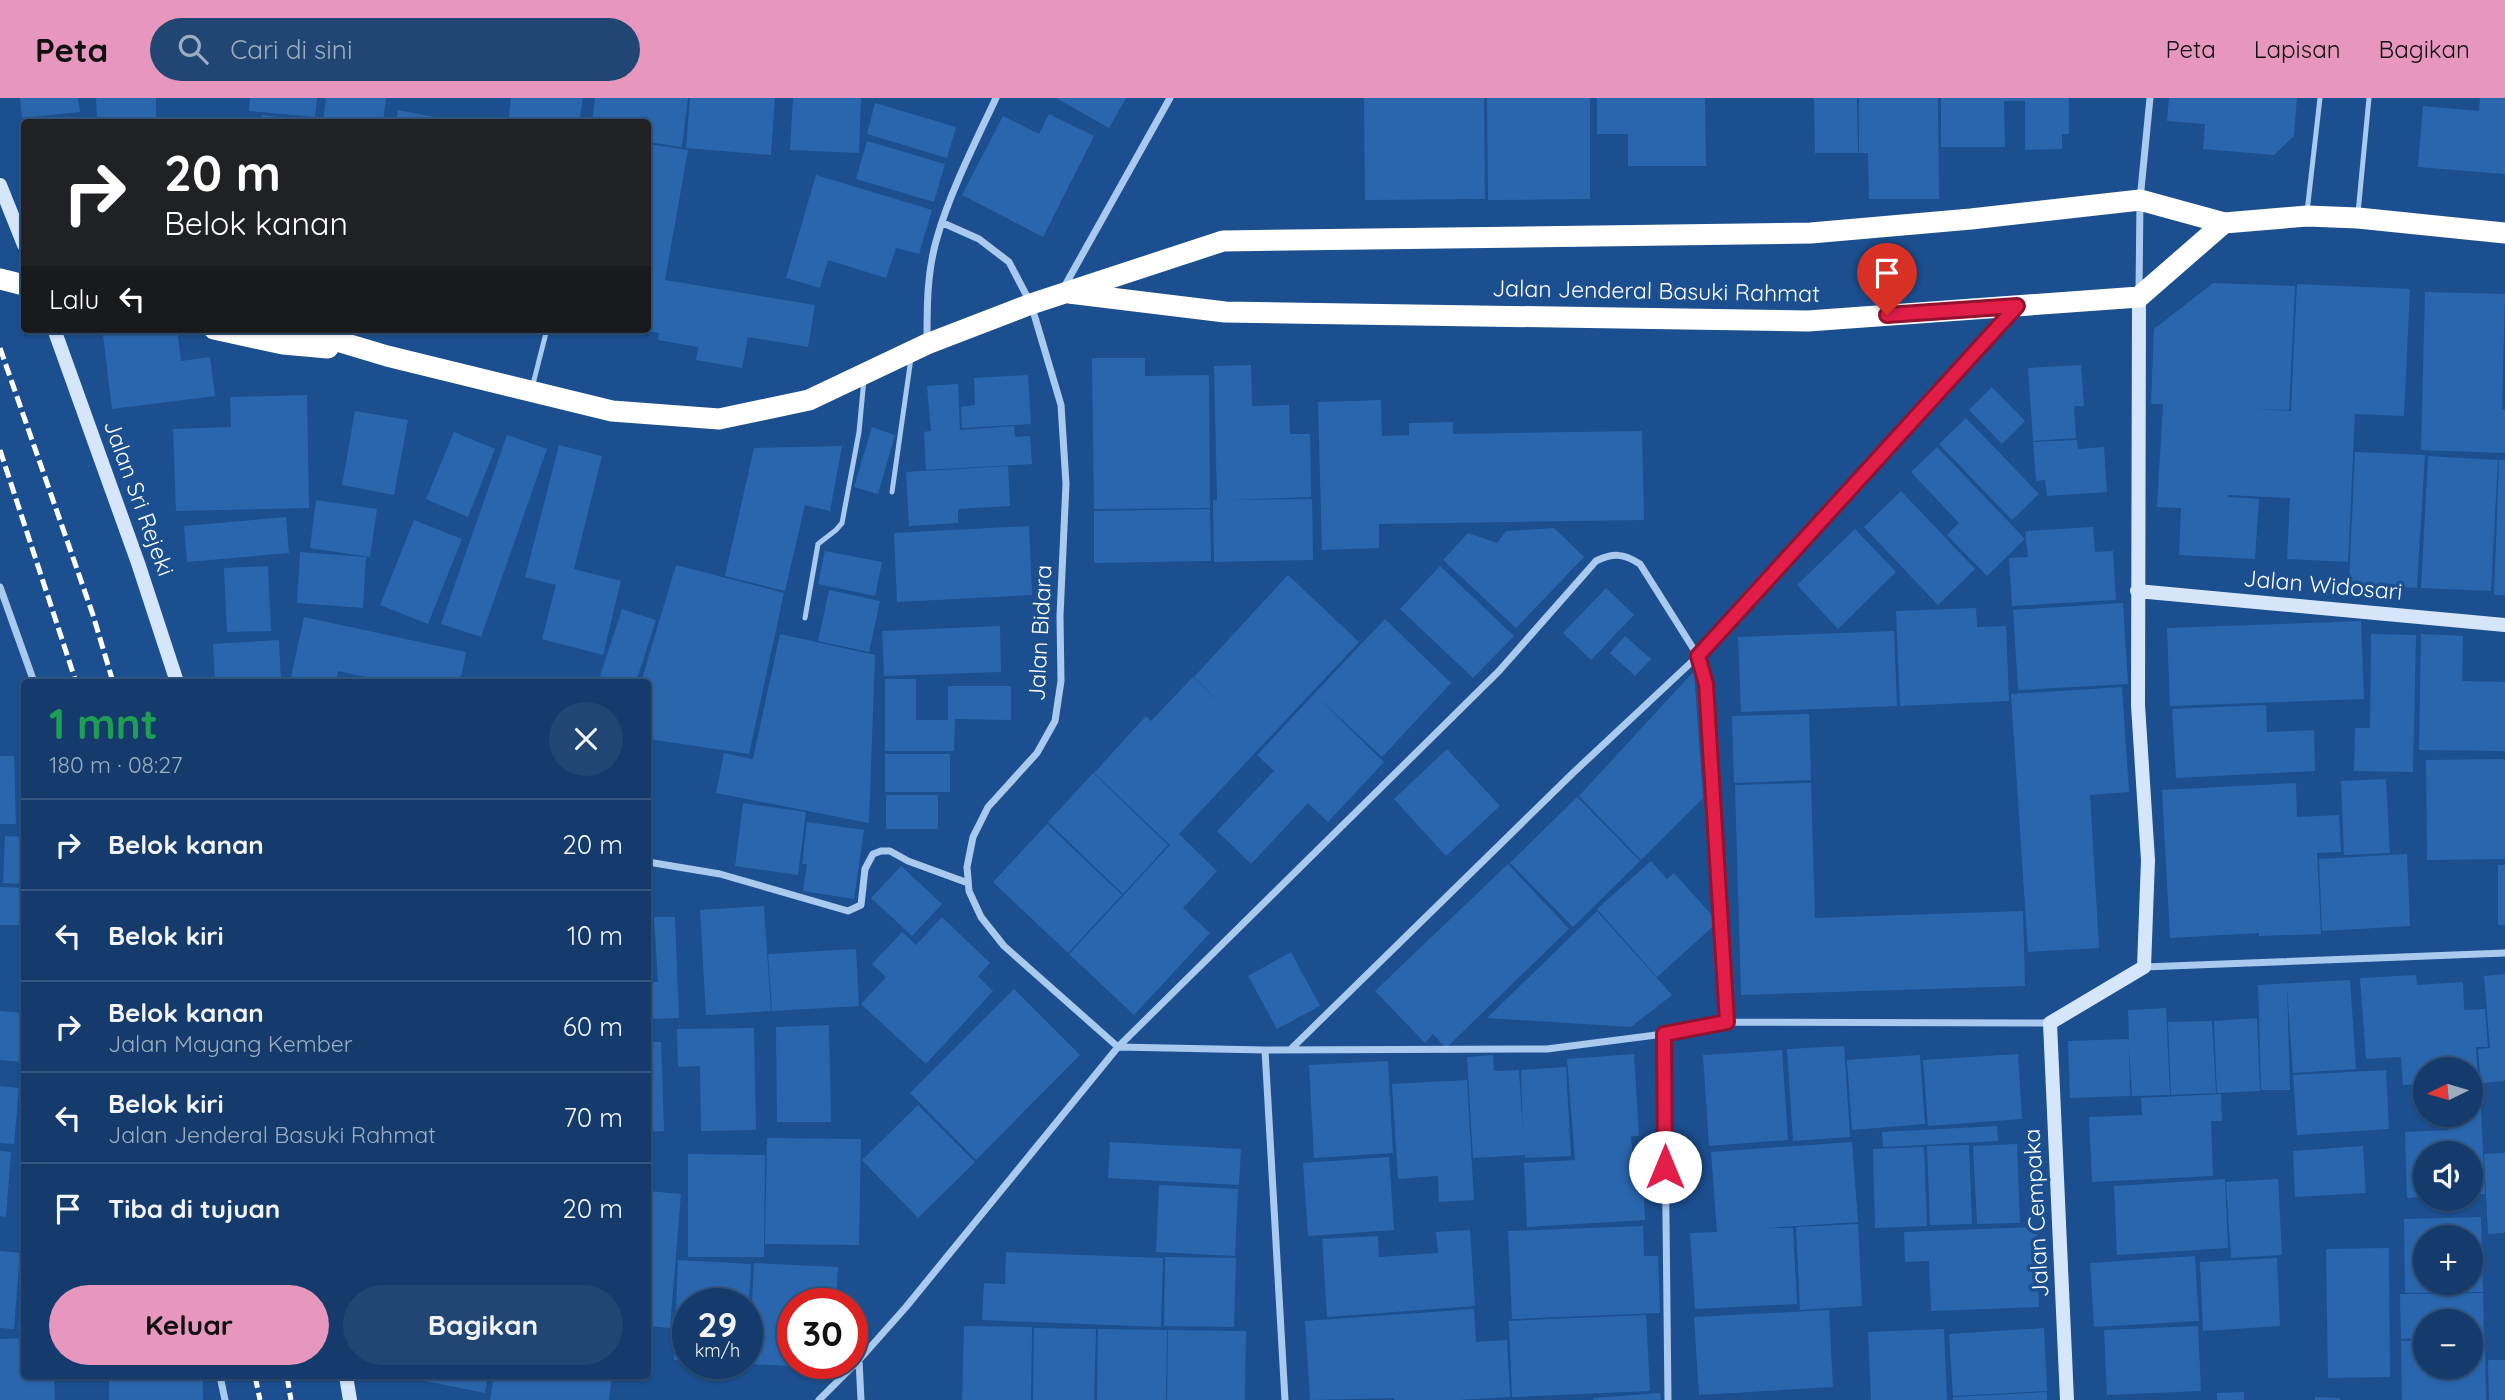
<!DOCTYPE html>
<html lang="id">
<meta charset="utf-8">
<style>
:root{--surface:#143b6b;--page:#214673;--text:#f1f3f6;--muted:#9dadc1;--line:#33557e;--accent:#e797bd}
body{margin:0;font-family:Quicksand,sans-serif;background:var(--page);color:var(--text);height:100vh;display:flex;flex-direction:column;font-size:26px;white-space:nowrap}
*{box-sizing:border-box;margin:0}
p{font-size:23px;color:var(--muted)}
.icon{flex:none;width:38px;height:38px;fill:none;stroke:currentColor;stroke-width:2;stroke-linecap:round;stroke-linejoin:round}
.map{position:relative;flex:1;overflow:hidden}
.details{position:absolute;left:21px;top:581px;width:630px;height:700px;display:flex;flex-direction:column;background:var(--surface);border-radius:7px;box-shadow:0 2px 5px #0004,0 0 0 2px var(--line)}
.details>*{flex:none}
.top-card{position:absolute;left:21px;top:21px;width:630px;height:214px;border-radius:7px;box-shadow:0 2px 5px #0004,0 0 0 2px var(--line);background:#202124;color:#fff;overflow:hidden}
.needle{width:46px;rotate:265deg}
.fabs{position:absolute;left:2413px;top:959px;display:grid;gap:14px}
.fabs a{display:grid;place-items:center;width:70px;height:70px;border-radius:50%;background:var(--surface);box-shadow:0 2px 5px #0004,0 0 0 2px var(--line);font-size:35px}
.speed{position:absolute;left:672px;top:1190px;display:flex;gap:14px;font-size:35px;font-weight:700;text-align:center}
.speed>*{display:grid;place-content:center;width:91px;height:91px;border-radius:50%;background:var(--surface);box-shadow:0 2px 5px #0004,0 0 0 2px var(--line);line-height:1}
.speed small{font-size:18px;font-weight:400}
.speed .limit{border:10px solid #d22;background:#fff;color:#111}
.pin{position:absolute;display:grid;place-items:center;width:60px;height:60px;color:#fff;margin:-72px -30px;border-radius:50% 50% 50% 0;rotate:-45deg;box-shadow:0 0 7px #0007}
.pin .icon{rotate:45deg}
.me{position:absolute;width:77px;margin:-38px;rotate:0deg;stroke-linejoin:round;filter:drop-shadow(0 0 5px #0008)}
.turn{display:flex;align-items:center;gap:24px;height:147px;padding:0 28px;font-size:32px}
.turn .icon{width:91px;height:91px;stroke-width:2.5}
.turn b{display:block;font-size:49px;line-height:60px}
.then{display:flex;align-items:center;height:66px;padding:0 28px;background:#0003;gap:14px;font-size:26px}
.round{display:grid;place-items:center;flex:none;width:74px;height:74px;border-radius:37px;background:var(--page)}
.headline{display:flex;align-items:center;justify-content:space-between;height:119px;padding:0 28px}
h1{font-size:42px;font-weight:800;line-height:52px;color:#1e9e55}
.primary-button{display:flex;gap:14px;margin-top:auto;padding:14px 28px}
.primary-button a{flex:1;height:80px;border-radius:42px;background:var(--accent);color:#111;font-size:28px;font-weight:800;line-height:80px;text-align:center}
.primary-button a+a{background:var(--page);color:var(--text)}
ul{padding:0;list-style:none}
li{display:flex;align-items:center;gap:21px;height:91px;padding:0 28px;border-top:2px solid var(--line)}
li div{flex:1}
li b{display:block;font-size:26px}
li em{font-style:normal}
header{display:flex;align-items:center;gap:42px;box-sizing:border-box;height:98px;padding:0 35px;background:var(--accent);color:#111}
header strong{font-size:33px}
nav{display:flex;gap:38px;margin-inline-start:auto;font-size:24px}
.search{width:490px;height:63px;background:var(--page);display:flex;align-items:center;gap:18px;box-sizing:border-box;padding:0 24px;border-radius:38px;color:var(--muted);font-size:26px}
.map>svg:first-child{display:block}
</style>
<header>
<strong>Peta</strong>
<div class="search"><svg class="icon" aria-label="search" viewBox="0 0 24 24"><circle cx="10" cy="10" r="6"/><path d="M15 15l6 6"/></svg>Cari di sini</div>
<nav><a>Peta</a><a>Lapisan</a><a>Bagikan</a></nav>
</header>
<div class="map">
<svg width="2505" height="1302" viewBox="0 0 2505 1302">
<rect width="100%" height="100%" fill="#1b4f8f"/>
<!-- building -->
<path fill="#2a66ad" fill-rule="evenodd" d="M20,0H78L80,14L22,20Z
M96,0H156V24H97Z
M250,0H317L315,19L249,13Z
M326,0H386L383,24H323Z
M511,0H583L579,24H508Z
M595,0H688L682,49L648,44V24H592Z
M690,0H775L771,57L686,50Z
M793,0H861L859,55L790,52Z
M1056,0H1126L1109,30Z
M1364,0H1484L1485,101L1365,102Z
M1487,0H1590V101L1488,102Z
M1597,0H1705L1706,68H1628V36H1597Z
M1814,0H1857L1858,55H1815Z
M1859,0H1938L1939,101H1869L1868,55H1859Z
M1941,0H2069V36H2062V51L2025,52V3H2004L2005,49H1941Z
M2169,0H2297L2294,38L2274,57L2203,51L2205,26L2167,23Z
M2480,0H2505V76L2418,69L2423,8L2479,13Z
M875,5L956,29L947,60L867,36Z
M398,12L455,23V24H396Z
M1049,16L1094,38L1043,139L962,97L1003,18L1039,36Z
M262,17L306,23L305,24H261Z
M867,43L945,66L934,104L856,81Z
M648,46L688,52L665,182L815,207L808,249L748,239L742,270L696,262L698,249L658,242L659,235L648,233Z
M816,77L932,112L919,156L896,150L886,180L828,162L820,190L786,180Z
M2213,185L2295,188L2289,312L2250,311L2291,313L2297,186L2410,191L2404,318L2355,316L2348,464L2287,461L2290,400L2228,397V399L2259,401L2255,461L2179,457L2181,410L2157,409L2163,306H2151L2154,231Z
M2425,194L2505,196L2502,311L2505,312V355L2421,352Z
M152,231H177L181,263L210,259L215,298L112,311L103,237Z
M1092,260H1145V278L1209,277L1210,410L1094,411Z
M1251,267L1252,308L1289,307L1290,336H1310L1311,399L1227,402L1312,401L1313,462L1214,464L1213,402H1217L1214,268Z
M2081,267L2084,308H2074L2076,340L2033,343L2028,270Z
M1028,277L1031,326L962,330L961,309L975,307L974,280Z
M958,286L960,332L1014,328L1015,339L1030,338L1032,366L926,372L924,334L931,333L927,288Z
M1992,289L2025,323L2002,346L1969,312Z
M307,297L309,410L176,413L173,331L231,329L230,299Z
M1381,302L1382,338L1409,337V325L1453,324V336L1642,333L1644,422L1379,426V450L1322,452L1318,304Z
M355,313L408,322L394,397L342,387Z
M1966,320L2039,396L2012,422L1939,346Z
M872,329L895,337L878,396L854,389Z
M454,334L495,351L468,419L426,401Z
M507,337L547,351L481,539L441,526Z
M2077,342L2078,351L2104,349L2107,394L2047,398L2045,382L2036,383L2033,344Z
M559,347L602,358L574,471L621,483L603,557L542,541L556,487L525,479Z
M842,348L830,413L805,407L785,493L725,478L754,350Z
M1937,349L2025,441L1987,478L1947,437L1959,425L1911,374Z
M2355,354L2425,357L2417,490L2349,486Z
M2428,358L2498,362L2491,493L2421,490Z
M2499,362H2505V497H2494Z
M1008,368L1010,408L958,411V425L909,428L906,374Z
M1901,393L1975,471L1938,507L1864,429Z
M316,402L377,411L370,459L310,450Z
M1210,411L1211,463L1094,465V413Z
M286,419L289,455L187,464L184,428Z
M414,422L462,441L428,526L380,507Z
M1029,428L1032,497L897,504L894,435Z
M2093,429L2095,454L2113,453L2116,502L2012,508L2009,460L2028,459L2025,433Z
M1554,430L1584,459L1516,530L1443,462L1468,435L1497,445L1506,433Z
M1855,431L1896,474L1838,531L1797,487Z
M825,453L882,464L875,498L818,486Z
M300,454L366,459L363,510L297,505Z
M676,467L784,495L749,656L648,641V584H641Z
M268,468L271,533L227,534L224,470Z
M1440,468L1514,538L1473,580L1400,511Z
M1288,477L1359,544L1179,736L1217,773L1183,810L1210,835L1134,917L1069,856L1170,747L1094,675L1146,618L1151,623L1193,579L1225,610L1194,579Z
M1606,490L1634,517L1591,562L1563,535Z
M829,492L880,503L869,554L818,543Z
M2123,505L2128,586L2018,592L2013,512Z
M1976,510L1977,529L2006,528L2009,603L1900,608L1896,513Z
M622,511L656,522L636,584H618L600,578Z
M304,519L466,554L460,584H389L338,573L336,584H290Z
M1385,521L1451,585L1382,659L1314,596Z
M2361,523L2364,601L2170,608L2167,530Z
M1000,528L1001,574L884,578L882,533Z
M1894,533L1897,608L1741,614L1738,539Z
M780,536L875,557L869,725L716,695L724,655L753,661Z
M2371,536L2416,537L2413,674L2354,673L2355,630H2370Z
M2421,536L2463,538L2462,583L2505,584V653L2419,652Z
M1625,538L1651,561L1635,578L1610,555Z
M279,542L281,584H215L213,546Z
M1694,573L1703,700L1641,762L1579,698Z
M885,581H916V622H948V588H1011V622L955,621L954,653H885Z
M2122,589L2129,694L2090,697L2099,850L2028,854L2011,596Z
M1314,596L1384,664L1328,724L1308,705L1251,766L1217,733L1274,673L1257,657Z
M2266,607L2267,634L2314,632L2315,673L2176,680L2172,611Z
M1809,616L1811,682L1734,685L1732,618Z
M1447,651L1500,708L1446,758L1394,701Z
M885,656H950V694H885Z
M0,658H14L16,726H0Z
M2505,661V761L2427,762L2426,662Z
M20,663H24V733H20Z
M1093,675L1168,747L1123,796L1048,724Z
M2386,681L2390,755L2344,757L2341,683Z
M1811,685L1815,820L2023,813L2025,888L1741,897L1735,687Z
M2296,685L2297,719L2339,717L2341,754L2317,755L2321,836L2259,838V835L2170,840L2162,692Z
M886,697H938V731H886Z
M1577,699L1640,763L1573,829L1510,765Z
M743,705L806,714L798,777L735,768Z
M807,724L864,732L854,801L803,793L807,766H802Z
M1047,726L1122,797L1068,855L993,784Z
M5,738L24,739V786L3,785Z
M2407,756L2410,828L2322,833L2319,761Z
M1651,763L1667,781L1674,775L1718,824L1657,879L1597,811Z
M1508,766L1569,831L1446,950L1433,936L1425,945L1375,893Z
M2498,767H2505V827H2498Z
M901,768L942,806L912,838L871,800Z
M0,789L24,790V827H0Z
M764,808L771,913L706,917L700,812Z
M1597,813L1672,897L1631,929L1487,920Z
M654,819H675L679,920L648,921V884H658Z
M942,819L990,865L978,878L993,893L926,966L861,906L886,879L872,866L902,834L916,847Z
M856,851L859,908L772,913L768,856Z
M1291,854L1320,908L1277,931L1248,878Z
M2505,876V983L2481,985L2478,951L2490,950L2484,878Z
M2416,877L2417,887L2463,884L2464,912L2485,911L2488,949H2476L2478,982L2471,983V971H2426V986L2403,987L2401,959L2366,961L2360,880Z
M22,878L24,879V899H21Z
M2350,882L2356,971L2293,975L2287,889L2290,992H2261L2258,887Z
M1014,891L1080,957L976,1062L910,995Z
M2166,910L2170,997L2132,998L2129,947L2130,998L2070,1000L2068,943L2129,941L2128,912Z
M0,913L24,915V964L0,962Z
M2257,920L2260,993L2217,995L2214,923Z
M2212,923L2216,995L2171,997L2168,924Z
M829,927L831,1024H777L776,929Z
M754,930L756,1032L701,1033L700,968L678,969L677,931Z
M648,944H661L664,1033L648,1034Z
M1844,948L1850,1039L1793,1043L1787,951Z
M1782,952L1788,1042L1709,1048L1703,957Z
M1634,956L1639,1038H1631L1633,1066L1642,1065L1645,1122L1527,1129L1524,1065L1575,1062L1567,961Z
M2018,956L2022,1021L1928,1028L1923,962Z
M1493,957L1494,973L1519,972L1523,1034L1521,972L1566,969L1571,1058L1525,1060V1057L1473,1060L1467,959Z
M1920,957L1925,1026L1852,1032L1847,962Z
M1388,963L1393,1055L1314,1060L1309,967Z
M2386,972L2389,1031L2297,1037L2293,977Z
M1467,982L1474,1102L1439,1104L1438,1078L1398,1081L1392,986Z
M0,988L19,990L14,1046L0,1045Z
M2471,991H2480L2485,1096H2471V1055H2426V1099L2407,1100L2405,1034L2448,1032L2447,1017H2471Z
M2221,996L2222,1023H2211L2213,1078L2092,1084L2089,1019L2142,1017L2141,1000Z
M918,1007L975,1064L918,1120L862,1062Z
M1997,1028L1998,1043L1883,1049L1882,1034Z
M767,1040L861,1041L859,1147L765,1146Z
M1110,1044L1241,1051L1239,1087L1108,1080Z
M1852,1044L1858,1124L1768,1130H1793L1797,1206L1695,1211L1690,1135L1717,1134L1711,1054Z
M2017,1046L2020,1125L1977,1126L1973,1048Z
M1969,1047L1972,1126L1930,1127L1927,1048Z
M2363,1048L2366,1095L2295,1099L2293,1053Z
M1924,1049L1927,1128L1875,1130L1873,1051Z
M0,1053L11,1054L6,1119L0,1118Z
M2505,1055V1135L2488,1136L2484,1056Z
M688,1056L765,1057L764,1159H688Z
M1389,1059L1394,1132L1308,1138L1303,1065Z
M2225,1081L2228,1150L2117,1157L2114,1088Z
M2278,1081L2282,1157L2231,1160L2226,1084Z
M1159,1087L1238,1091L1235,1158L1156,1154Z
M648,1093L681,1096L670,1230L648,1228Z
M2481,1119L2483,1194L2405,1195L2404,1121ZM2426,1139H2471V1185H2426Z
M1858,1126L1862,1208L1800,1212L1796,1129Z
M1643,1128L1644,1158H1658L1660,1215L1512,1221L1508,1133Z
M2037,1129L2039,1209L1931,1213L1929,1163L1905,1164L1904,1134Z
M1470,1132L1475,1208L1327,1219L1322,1141L1378,1138L1379,1159L1438,1155L1436,1134Z
M2389,1150L2390,1279L2328,1280L2326,1151Z
M0,1153L20,1155L14,1231L0,1230Z
M1006,1154L1163,1160L1161,1229L982,1222L984,1185L1005,1186Z
M2195,1158L2199,1223L2094,1229L2090,1165Z
M1165,1159L1236,1160L1234,1229L1164,1228Z
M2277,1160L2280,1228L2203,1233L2200,1164Z
M678,1162L751,1166L749,1206H688V1263L674,1262Z
M754,1165L838,1169L836,1206H793V1265H833V1270L749,1266Z
M23,1175H24V1232L18,1231Z
M2483,1195L2484,1239L2471,1240V1223H2426V1240L2401,1241L2400,1196Z
M1474,1211L1476,1244L1507,1242L1510,1299L1458,1302H1394V1300L1310,1302L1305,1223Z
M1829,1212L1833,1289L1699,1297L1694,1219Z
M1646,1217L1650,1293L1512,1299L1509,1223Z
M964,1228L1032,1229L1031,1302H962Z
M2198,1228L2201,1293L2107,1297L2104,1232Z
M1034,1230L1096,1231L1094,1302H1033Z
M2044,1230L2047,1293L1953,1298L1949,1236Z
M1098,1231L1167,1232L1166,1302H1097Z
M1944,1231L1947,1302H1871L1868,1234Z
M1168,1232L1246,1233L1245,1302H1167Z
M24,1240V1278H54L55,1302H0V1241Z
M2471,1241H2485L2486,1302H2402L2401,1243L2426,1242V1269H2471Z
M2488,1262H2505V1302H2489Z
M109,1278H203V1302H109Z
M401,1278H488L485,1295Z
M494,1278H612L609,1302H490Z
M2047,1294V1302H1953V1299Z
M2244,1294V1302H2217V1295Z
M1660,1295L1661,1302H1594L1593,1300Z
M2315,1299L2340,1300V1302H2315Z"/>
<g fill="none" stroke-linecap="round" stroke-linejoin="round">
<!-- lane -->
<path stroke="#a9c9ee" stroke-width="5" d="M2307,114L2320,0
M2358,115L2369,0
M532,290L547,231
M892,394L911,260
M805,520L818,446L836,432L842,425L859,334L864,281"/>
<!-- street -->
<path stroke="#a9c9ee" stroke-width="7" d="M943,125L979,141L1009,164L1031,206L1061,307L1066,386L1060,518L1061,583L1055,623L1037,655L988,709L973,739L967,769L969,793L981,819L1004,848L1118,949
M1063,191L1170,0
M2139,195L2140,102L2150,0
M927,242C927,208 927,173 937,140C950,94 976,43 996,0
M0,489L34,584
M648,764L720,776L848,813L861,807L865,771L873,756L881,753H890L908,763L968,785
M2144,869L2505,855
M1664,936L1668,1302
M1118,949L1265,952L1547,951L1664,936L1726,924L2050,925
M1292,950L1574,674L1698,558L2013,213
M1265,952L1285,1302
M859,1262L861,1302
M220,1278L225,1302
M819,1302L859,1262L906,1209L1118,949L1499,573L1596,463C1613,455 1623,455 1640,466L1698,558L1706,586L1726,924"/>
<!-- secondary -->
<path stroke="#d6e6fa" stroke-width="14" d="M0,87L24,147
M54,231L138,465L177,584
M2137,493L2505,527
M346,1278L350,1302
M2067,1302L2050,925L2144,869L2148,762L2138,607L2139,199"/>
<!-- highway -->
<path stroke="#fff" stroke-width="21" d="M0,181L24,187
M1069,195L1225,214L1808,223L2139,199L2224,125
M214,231L283,246L328,250
M297,231L387,258L612,313L719,321L809,302L927,246L1031,206L1223,143L1811,135L1971,121L2140,102L2224,125L2307,118L2358,120L2505,135"/>
<!-- rail -->
<path stroke="#fff" stroke-width="5" stroke-dasharray="12 5" stroke-linecap="butt" d="M0,250L93,517L113,584
M0,352L76,584
M255,1278L260,1302
M287,1278L291,1302"/>
</g>
<g fill="none" stroke-linecap="round" stroke-linejoin="round">
<defs>
<path id="route" d="M1665,1069L1664,936L1727,924L1706,586L1698,558L2017,208L1887,217"/>
</defs>
<!-- route casing -->
<use href="#route" stroke="#92132f" stroke-width="18"/>
<!-- route -->
<use href="#route" stroke="#e11d48" stroke-width="12"/>
</g>
<g text-anchor="middle" stroke-width="7" stroke-linejoin="round" paint-order="stroke">
<!-- street labels -->
<g font-size="23" fill="#fff" stroke="#1b4f8f">
<text transform="translate(1656 193) rotate(1)" y="8">Jalan Jenderal Basuki Rahmat</text>
<text transform="translate(139 400) rotate(70)" y="8">Jalan Sri Rejeki</text>
<text transform="translate(2323 487) rotate(5)" y="8">Jalan Widosari</text>
<text transform="translate(1040 535) rotate(-87)" y="8">Jalan Bidara</text>
<text transform="translate(2036 1115) rotate(-93)" y="8">Jalan Cempaka</text>
</g>
</g>
</svg>
<div class="fabs">
<a><svg class="needle" viewBox="-14 -14 28 28"><path d="M0-13l5 13h-10z" fill="#e53935"/><path d="M0 13l5-13h-10z" fill="#9dadc1"/></svg></a>
<a><svg class="icon" aria-label="sound" viewBox="0 0 24 24"><path d="M4 9h4l5-4v14l-5-4H4zM17 9q2 3 0 6"/></svg></a>
<a>+</a>
<a>−</a>
</div>
<div class="speed"><div>29<small>km/h</small></div><div class="limit">30</div></div>
<div class="pin" style="left:1887px;top:217px;background:#d93025"><svg class="icon" aria-label="arrive" viewBox="0 0 24 24"><path d="M6 21V4h12l-3 4 3 4H6"/></svg></div>
<svg class="me" style="left:1665px;top:1069px" viewBox="-20 -20 40 40"><circle r="19" fill="#fff"/><path d="M0-13L10 11 0 6-10 11z" fill="#e11d48"/></svg>
<div class="top-card">
<div class="turn"><svg class="icon" aria-label="right" viewBox="0 0 24 24"><path d="M7 20v-9h11M14 6l5 5-5 5"/></svg><div><b>20 m</b>Belok kanan</div></div>
<div class="then">Lalu<svg class="icon" aria-label="left" viewBox="0 0 24 24"><path d="M17 20v-9H6M10 6l-5 5 5 5"/></svg></div>
</div>
<section class="details">
<div class="headline"><div><h1>1 mnt</h1><p>180 m · 08:27</p></div><a class="round"><svg class="icon" aria-label="close" viewBox="0 0 24 24"><path d="M6 6l12 12M18 6L6 18"/></svg></a></div>
<ul>
<li><svg class="icon" aria-label="right" viewBox="0 0 24 24"><path d="M7 20v-9h11M14 6l5 5-5 5"/></svg><div><b>Belok kanan</b></div><em>20 m</em></li>
<li><svg class="icon" aria-label="left" viewBox="0 0 24 24"><path d="M17 20v-9H6M10 6l-5 5 5 5"/></svg><div><b>Belok kiri</b></div><em>10 m</em></li>
<li><svg class="icon" aria-label="right" viewBox="0 0 24 24"><path d="M7 20v-9h11M14 6l5 5-5 5"/></svg><div><b>Belok kanan</b><p>Jalan Mayang Kember</p></div><em>60 m</em></li>
<li><svg class="icon" aria-label="left" viewBox="0 0 24 24"><path d="M17 20v-9H6M10 6l-5 5 5 5"/></svg><div><b>Belok kiri</b><p>Jalan Jenderal Basuki Rahmat</p></div><em>70 m</em></li>
<li><svg class="icon" aria-label="arrive" viewBox="0 0 24 24"><path d="M6 21V4h12l-3 4 3 4H6"/></svg><div><b>Tiba di tujuan</b></div><em>20 m</em></li>
</ul>
<div class="primary-button"><a>Keluar</a><a>Bagikan</a></div>
</section>
</div>
